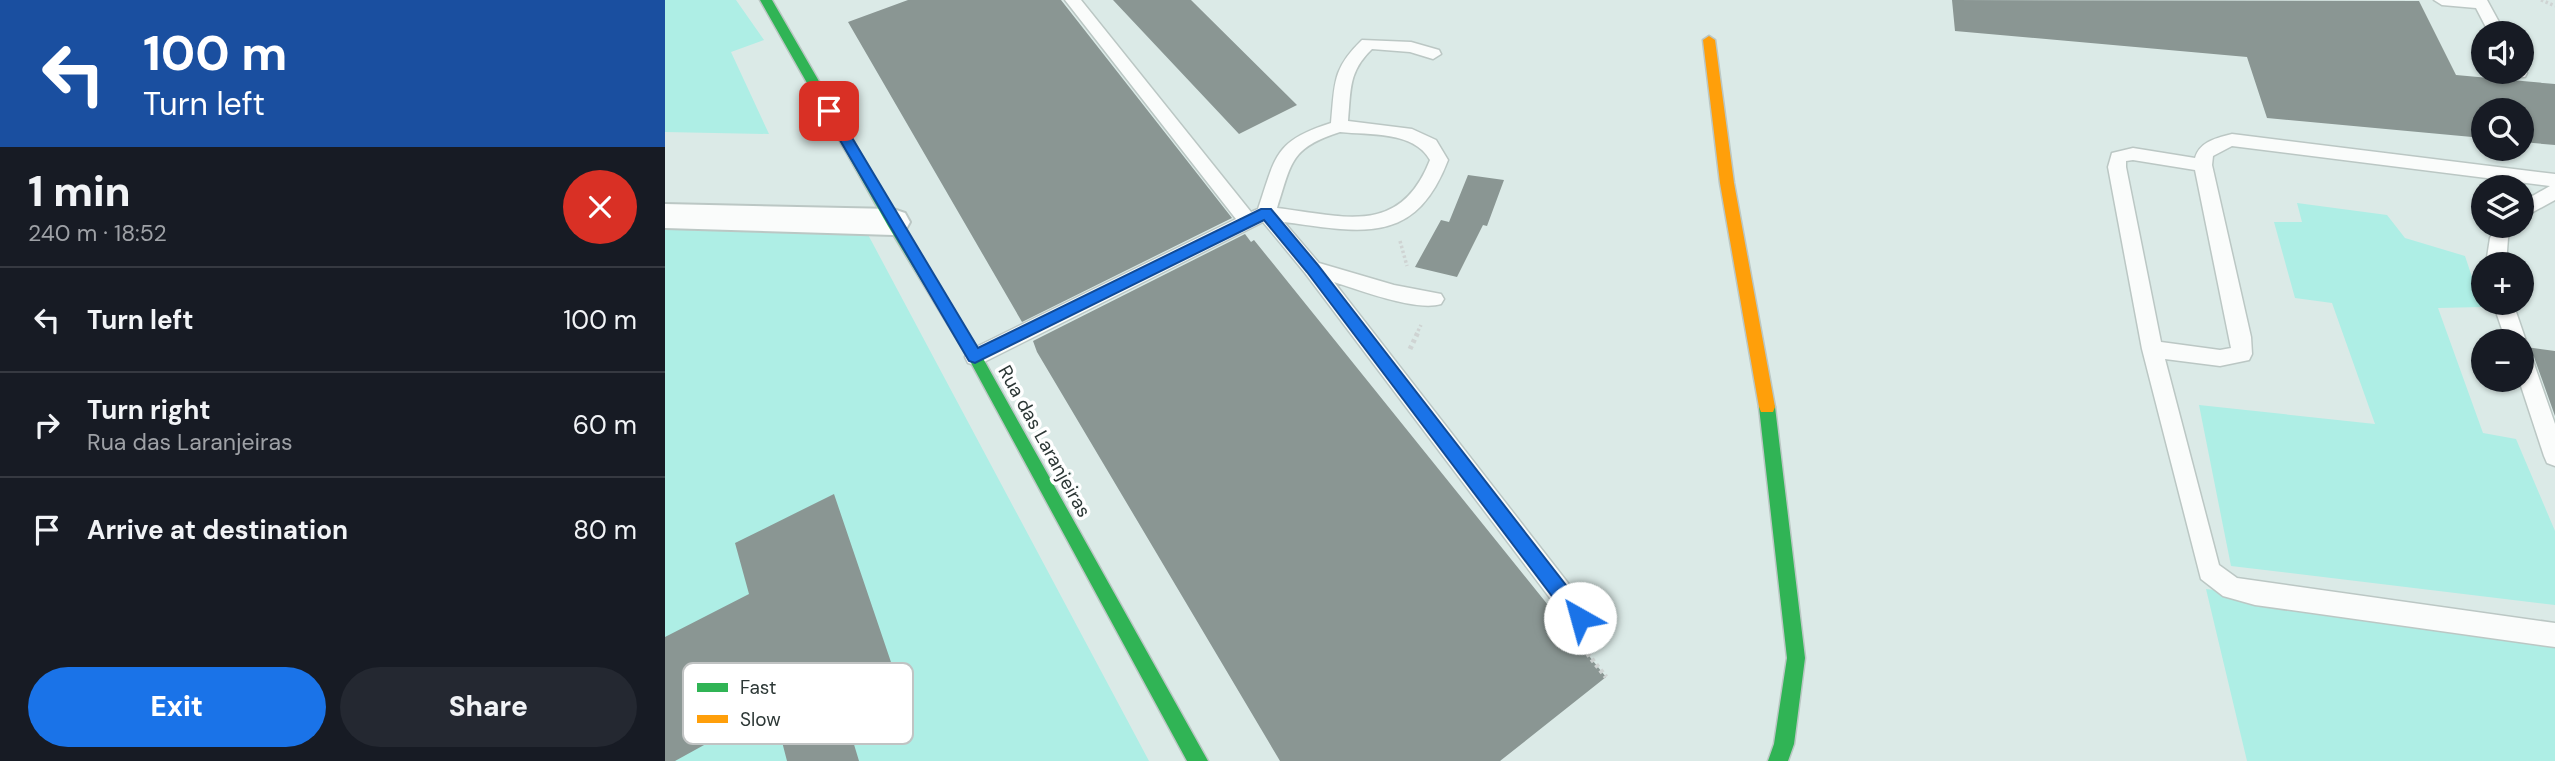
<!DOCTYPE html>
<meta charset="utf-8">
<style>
:root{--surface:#171b24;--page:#242831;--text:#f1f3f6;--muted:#9ea1a6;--line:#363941;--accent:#1a73e8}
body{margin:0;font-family:"DM Sans",sans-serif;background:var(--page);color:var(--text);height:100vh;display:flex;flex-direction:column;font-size:26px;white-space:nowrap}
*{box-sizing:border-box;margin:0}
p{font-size:23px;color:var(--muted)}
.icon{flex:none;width:38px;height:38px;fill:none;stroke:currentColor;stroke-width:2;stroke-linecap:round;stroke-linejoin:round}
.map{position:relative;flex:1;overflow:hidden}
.panel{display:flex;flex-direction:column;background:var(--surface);width:665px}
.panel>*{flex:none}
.top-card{background:#1a4fa0;color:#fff;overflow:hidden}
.fabs{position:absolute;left:1806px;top:21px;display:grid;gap:14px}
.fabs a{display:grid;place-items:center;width:63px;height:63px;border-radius:50%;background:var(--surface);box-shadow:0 2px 5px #0004;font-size:35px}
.pin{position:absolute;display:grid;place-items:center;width:60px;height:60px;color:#fff;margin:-30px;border-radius:14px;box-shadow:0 4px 10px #0006}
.me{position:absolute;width:77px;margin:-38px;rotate:322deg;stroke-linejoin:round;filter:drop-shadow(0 0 5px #0008)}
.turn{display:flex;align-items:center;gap:24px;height:147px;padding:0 28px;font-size:32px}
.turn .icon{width:91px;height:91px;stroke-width:2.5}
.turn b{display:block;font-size:49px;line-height:60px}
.round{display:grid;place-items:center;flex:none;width:74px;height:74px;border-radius:37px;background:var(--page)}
.head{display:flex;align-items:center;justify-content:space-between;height:119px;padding:0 28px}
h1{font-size:42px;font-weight:800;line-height:52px}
.cta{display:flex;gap:14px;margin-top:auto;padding:14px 28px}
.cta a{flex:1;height:80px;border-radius:42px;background:var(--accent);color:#fff;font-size:28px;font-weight:800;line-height:80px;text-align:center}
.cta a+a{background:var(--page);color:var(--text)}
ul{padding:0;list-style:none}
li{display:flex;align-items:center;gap:21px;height:105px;padding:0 28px;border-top:2px solid var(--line)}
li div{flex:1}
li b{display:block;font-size:26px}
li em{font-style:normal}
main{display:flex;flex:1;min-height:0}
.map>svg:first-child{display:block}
</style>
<main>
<section class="panel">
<div class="top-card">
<div class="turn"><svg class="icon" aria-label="left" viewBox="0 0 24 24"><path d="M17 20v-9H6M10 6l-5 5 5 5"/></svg><div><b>100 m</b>Turn left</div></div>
</div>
<div class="head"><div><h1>1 min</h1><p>240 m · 18:52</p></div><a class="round" style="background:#d93025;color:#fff"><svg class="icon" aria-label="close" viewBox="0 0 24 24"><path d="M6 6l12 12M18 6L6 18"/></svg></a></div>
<ul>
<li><svg class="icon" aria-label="left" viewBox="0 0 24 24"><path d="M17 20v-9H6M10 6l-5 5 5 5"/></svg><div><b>Turn left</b></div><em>100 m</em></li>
<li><svg class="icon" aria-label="right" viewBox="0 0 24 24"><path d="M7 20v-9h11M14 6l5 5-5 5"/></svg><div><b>Turn right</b><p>Rua das Laranjeiras</p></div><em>60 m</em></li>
<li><svg class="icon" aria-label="arrive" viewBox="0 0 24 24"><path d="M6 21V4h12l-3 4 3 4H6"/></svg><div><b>Arrive at destination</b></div><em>80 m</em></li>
</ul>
<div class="cta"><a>Exit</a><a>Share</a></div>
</section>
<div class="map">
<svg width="1890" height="761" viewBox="0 0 1890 761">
<rect width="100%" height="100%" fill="#dbeae7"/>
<!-- green -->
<path fill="#aeeee5" d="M0,0H71L99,40L66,52L104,134L0,132Z
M1632,203L1722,215L1740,238L1800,256L1817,307L1773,308L1818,433L1851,439L1890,531V605L1566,566L1534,405L1710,424L1667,303L1630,298L1609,222H1637Z
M0,226L200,229L484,761H0Z
M1541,589L1890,635V761H1582Z"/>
<!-- building -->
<path fill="#8a9693" d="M243,0H396L567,218L357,322L183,22Z
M448,0H526L632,105L574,134Z
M1287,0L1754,1L1791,75L1890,84V145L1857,142V110H1818V138L1602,118L1582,57L1290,31Z
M803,175L839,180L822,226L818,225L792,277L750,267L776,220L784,222Z
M580,234L586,242L589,240L941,677L835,761H615L372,352L368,341Z
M1861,347L1890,351V416L1869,357Z
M169,494L228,668L175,698L194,761H122L108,707L10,761H0V637L84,594L70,543Z"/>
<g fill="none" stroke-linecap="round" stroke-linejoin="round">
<defs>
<path id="lane" d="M400,0H416L586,212L593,209C611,156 609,141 666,123C670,83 667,69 697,40L746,42L774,50L776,54L768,59L745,52L707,49C683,72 686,90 683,121L747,129L771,140L783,160C750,247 695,232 619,222L654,263L729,285L776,294L779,299L776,304C752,312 694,290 669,282L924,610L927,618L924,626L915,630L906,626L640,273L598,222L317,363L310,365L303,363L300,357L303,351L571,219ZM675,132C704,135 749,131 765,160C735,237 678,216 612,208C627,162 625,148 675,132Z
M1769,0H1822L1840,33H1824L1811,8L1777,5Z
M1857,68L1862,73L1860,77H1848L1845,72H1857Z
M1567,134L1890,174V200L1857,218V202L1885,186L1567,146L1548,156L1547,165L1586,337L1587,354L1584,360L1555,366L1500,359L1554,565L1572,578L1890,623V647L1590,605L1558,596L1536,579L1477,349L1443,167L1447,153L1468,148L1530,158C1535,141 1552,138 1567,134ZM1468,160L1530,170L1566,348L1555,350L1496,342L1461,167V161Z
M1832,226H1850L1843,238L1841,264H1821L1825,238Z
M1828,303H1848L1861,341L1858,347L1857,341H1841Z
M1857,350L1864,352L1867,358L1890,424V466L1882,463L1879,456L1854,380H1857Z"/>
<path id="street" d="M0,204L228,209L240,213L245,222L240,231L228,235L0,228Z"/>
<path id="fast" d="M95,0H107L233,218L315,353L543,761H522L305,361L223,226Z
M1102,400L1108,402L1110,407L1140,658L1129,744L1123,761H1103L1109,744L1122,658L1094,407L1096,402Z"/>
<path id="slow" d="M1044,36L1050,40L1069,183L1110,407L1108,412H1096L1094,407L1055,183L1038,40Z"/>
</defs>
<!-- lane casing -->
<use href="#lane" stroke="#bbc7c4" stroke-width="3"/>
<!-- street casing -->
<use href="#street" stroke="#bbc7c4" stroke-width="4"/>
<!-- fast casing -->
<use href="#fast" stroke="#bbc7c4" stroke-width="3"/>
<!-- slow casing -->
<use href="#slow" stroke="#bbc7c4" stroke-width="3"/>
<!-- path-far1 -->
<path stroke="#cfd4d3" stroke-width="3.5" stroke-dasharray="2.5 2.5" stroke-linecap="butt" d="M1876,0L1890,6
M735,241L742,266
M753,331L756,325"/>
<!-- path -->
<path stroke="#cfd4d3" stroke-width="5" stroke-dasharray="3.5 3.5" stroke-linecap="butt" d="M745,349L754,330
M918,648L941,677"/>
<!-- lane -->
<use href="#lane" fill="#fafcfb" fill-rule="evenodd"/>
<!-- street -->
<use href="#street" fill="#fafcfb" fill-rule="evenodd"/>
<!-- fast -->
<use href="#fast" fill="#30b455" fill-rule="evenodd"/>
<!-- slow -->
<use href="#slow" fill="#ff9f0a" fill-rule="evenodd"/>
</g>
<!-- route -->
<path fill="#1a73e8" stroke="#114b97" stroke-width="2" d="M164,107L171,111L313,348L596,209H606L652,264L921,611L924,618L921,624L915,626L908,624L642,272L599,220L310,363L304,361L158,111Z"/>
<g text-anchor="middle" stroke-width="7" stroke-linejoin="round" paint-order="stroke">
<!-- street labels -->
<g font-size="19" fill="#2d3836" stroke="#fff">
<text transform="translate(380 441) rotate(61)" y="7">Rua das Laranjeiras</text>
</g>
</g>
<!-- legend -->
<rect x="18" y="663" width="230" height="81" rx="10" fill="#fff" stroke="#c0c3c3" stroke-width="2"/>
<rect x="32" y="683" width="31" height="9" fill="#30b455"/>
<rect x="32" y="715" width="31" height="8" fill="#ff9f0a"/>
<g font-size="19" fill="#2d3836">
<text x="75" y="694">Fast</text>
<text x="75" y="726">Slow</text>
</g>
</svg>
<div class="fabs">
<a><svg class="icon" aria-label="sound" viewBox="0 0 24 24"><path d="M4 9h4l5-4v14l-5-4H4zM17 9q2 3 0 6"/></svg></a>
<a><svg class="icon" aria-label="search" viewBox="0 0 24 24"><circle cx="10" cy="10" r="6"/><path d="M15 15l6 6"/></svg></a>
<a><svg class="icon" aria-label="layers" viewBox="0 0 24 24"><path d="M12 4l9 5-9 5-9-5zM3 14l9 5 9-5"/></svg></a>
<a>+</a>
<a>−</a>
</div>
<div class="pin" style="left:164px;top:111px;background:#d93025"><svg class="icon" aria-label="arrive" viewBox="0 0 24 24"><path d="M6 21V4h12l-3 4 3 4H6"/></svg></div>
<svg class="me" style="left:915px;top:618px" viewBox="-20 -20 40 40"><circle r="19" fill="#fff"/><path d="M0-13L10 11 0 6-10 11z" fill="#1a73e8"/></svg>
</div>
</main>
